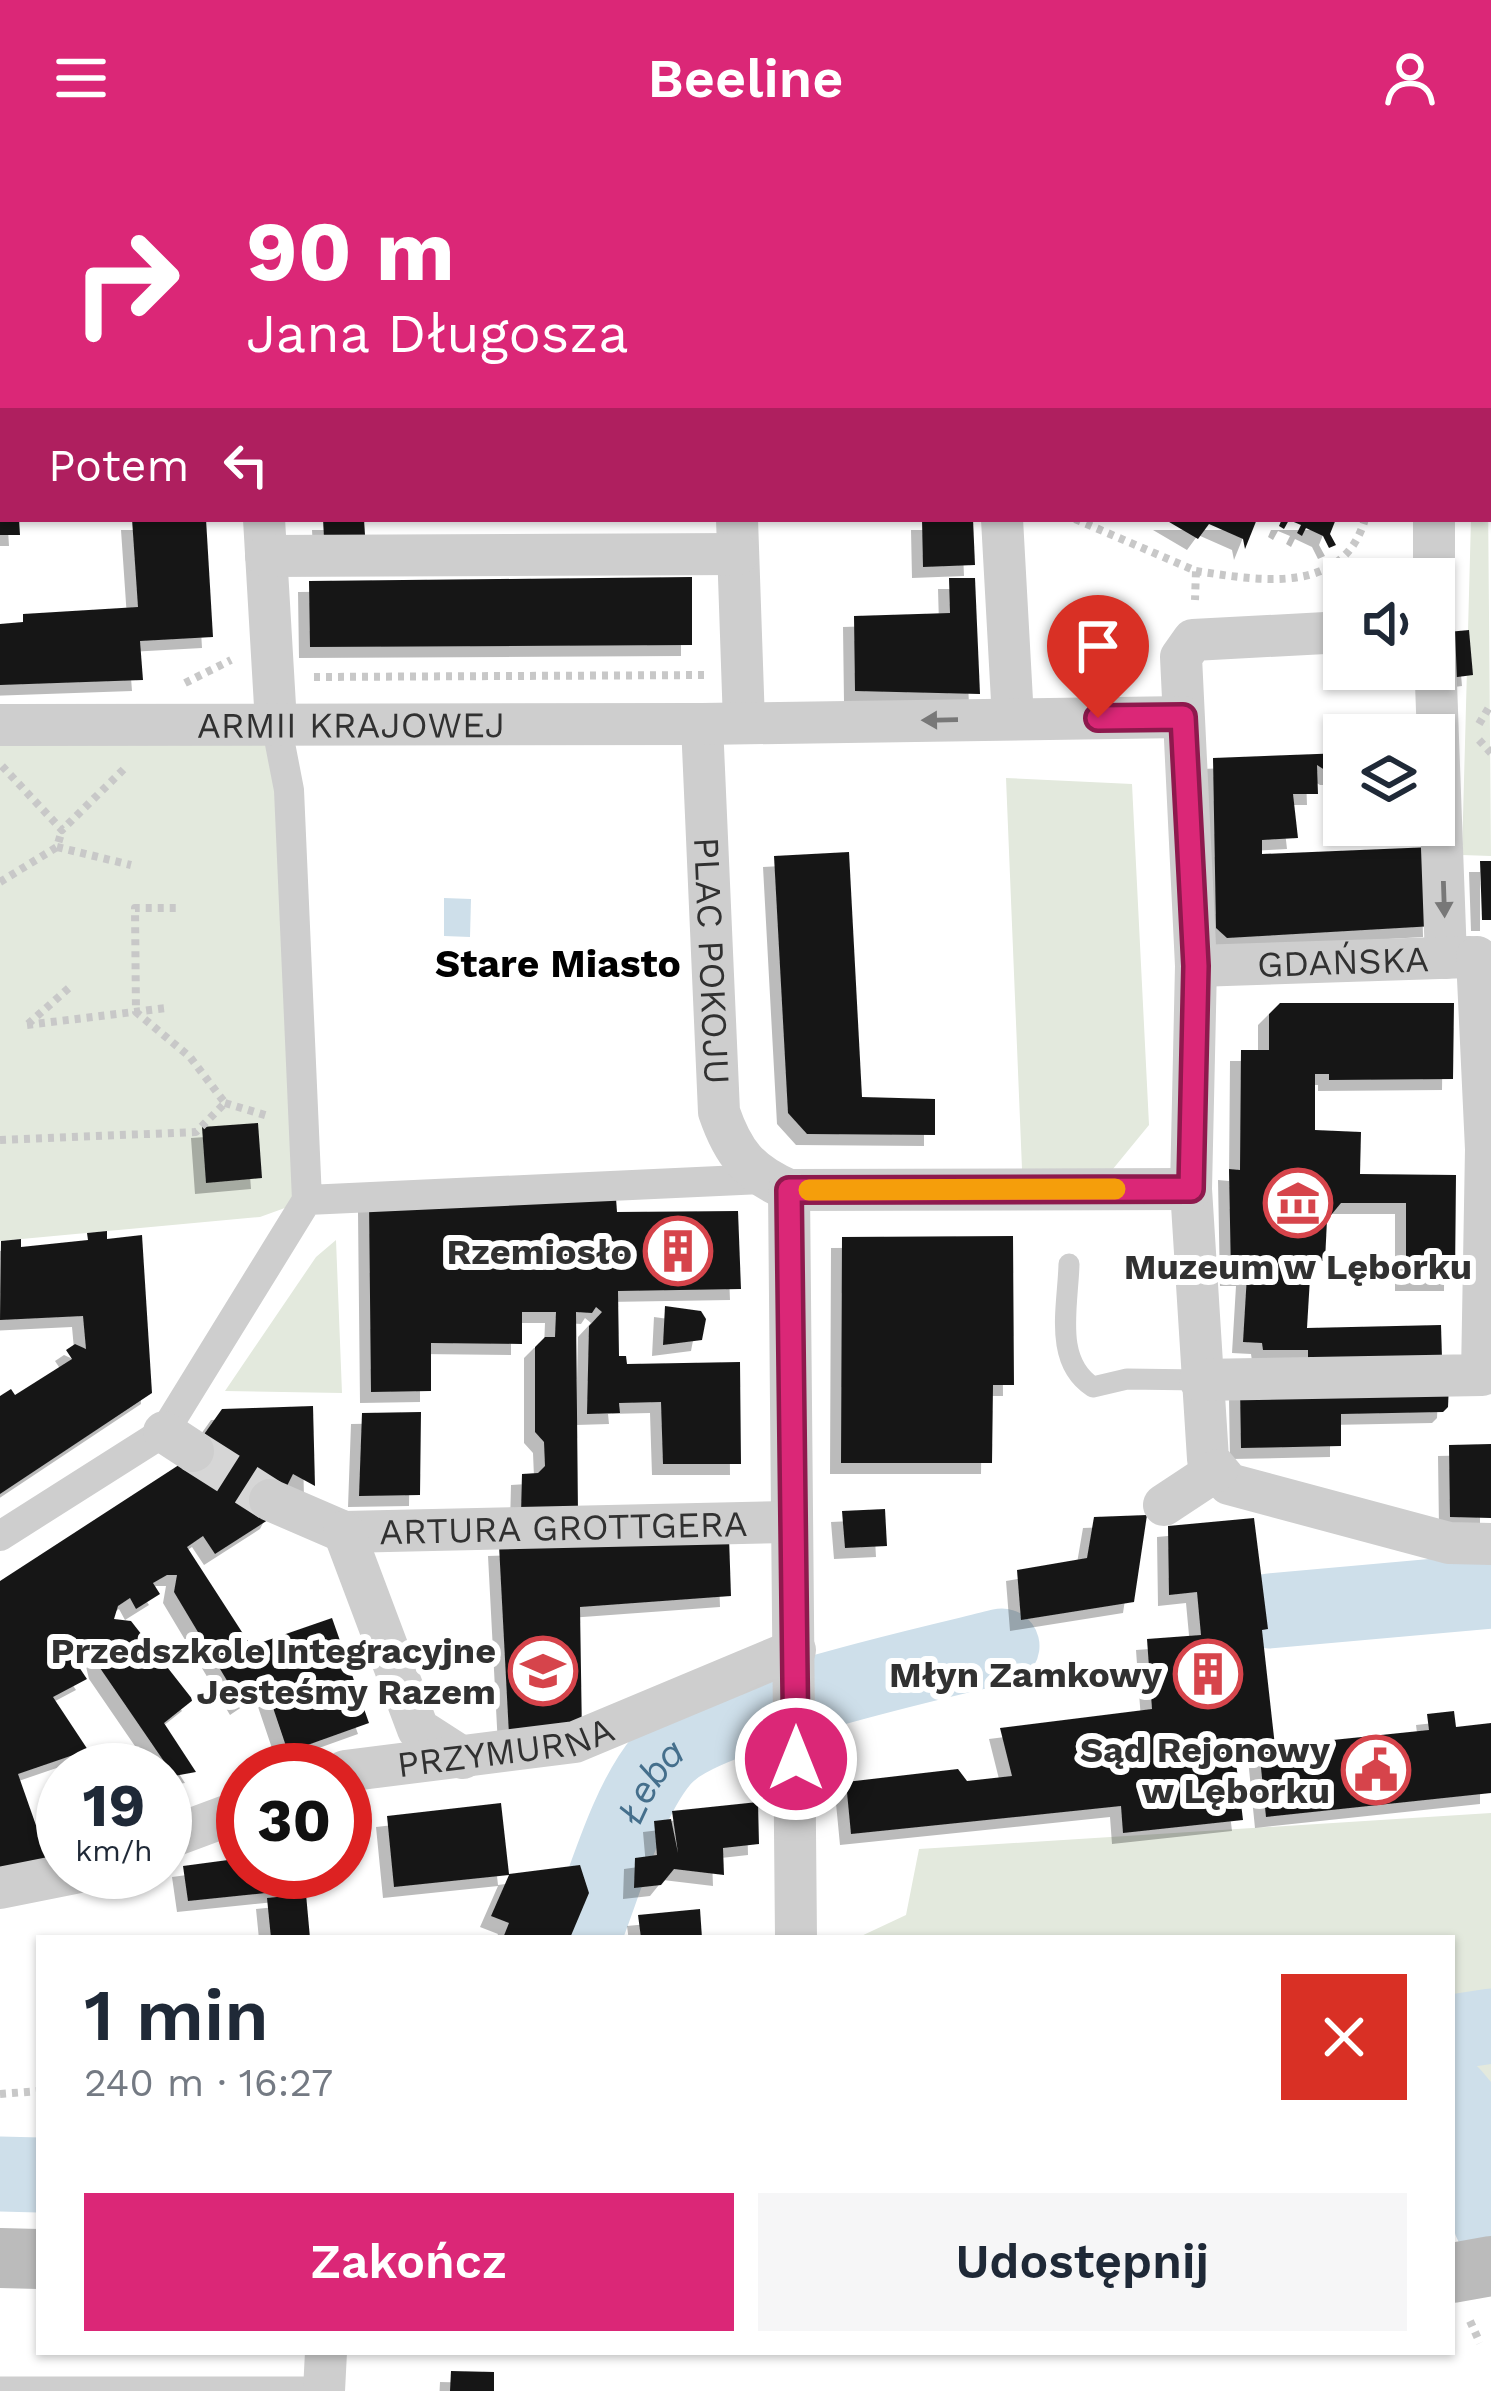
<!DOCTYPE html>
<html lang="pl">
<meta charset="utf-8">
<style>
:root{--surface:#fff;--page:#f6f6f7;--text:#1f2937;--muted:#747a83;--accent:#db2777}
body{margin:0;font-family:"Work Sans",sans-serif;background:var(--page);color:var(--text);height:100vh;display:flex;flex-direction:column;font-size:45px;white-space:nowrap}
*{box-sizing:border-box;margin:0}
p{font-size:39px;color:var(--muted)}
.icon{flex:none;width:66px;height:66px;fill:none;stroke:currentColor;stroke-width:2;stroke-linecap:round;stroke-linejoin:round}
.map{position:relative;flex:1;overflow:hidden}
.side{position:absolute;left:36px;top:1779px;width:1419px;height:420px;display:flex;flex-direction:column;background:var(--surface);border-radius:0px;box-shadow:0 3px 9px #0004}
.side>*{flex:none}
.banner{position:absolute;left:0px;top:0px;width:1491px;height:366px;box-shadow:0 3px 9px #0004;background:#db2777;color:#fff;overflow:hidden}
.buttons{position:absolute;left:1323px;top:402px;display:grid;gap:24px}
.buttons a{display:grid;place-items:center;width:132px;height:132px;border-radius:0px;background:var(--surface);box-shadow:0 3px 9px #0004;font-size:60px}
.speed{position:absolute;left:36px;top:1587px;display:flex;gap:24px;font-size:60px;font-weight:700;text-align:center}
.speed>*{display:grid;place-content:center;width:156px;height:156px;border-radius:50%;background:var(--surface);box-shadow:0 3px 9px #0004;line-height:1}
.speed small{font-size:30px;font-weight:400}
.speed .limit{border:18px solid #d22;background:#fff;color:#111}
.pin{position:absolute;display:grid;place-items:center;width:102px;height:102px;color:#fff;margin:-123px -51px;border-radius:50% 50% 50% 0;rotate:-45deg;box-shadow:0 0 12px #0007}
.pin .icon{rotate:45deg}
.me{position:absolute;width:132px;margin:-66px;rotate:0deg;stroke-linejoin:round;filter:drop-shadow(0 0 9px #0008)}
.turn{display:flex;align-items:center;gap:42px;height:252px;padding:0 48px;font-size:54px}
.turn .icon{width:156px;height:156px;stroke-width:2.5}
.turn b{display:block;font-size:84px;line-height:102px}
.then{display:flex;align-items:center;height:114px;padding:0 48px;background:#0003;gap:24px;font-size:45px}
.round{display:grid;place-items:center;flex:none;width:126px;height:126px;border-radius:0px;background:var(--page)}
.head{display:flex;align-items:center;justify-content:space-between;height:204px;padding:0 48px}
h1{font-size:72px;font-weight:600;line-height:90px}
.primary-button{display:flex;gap:24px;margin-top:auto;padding:24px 48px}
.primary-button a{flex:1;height:138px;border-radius:0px;background:var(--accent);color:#fff;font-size:48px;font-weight:600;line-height:138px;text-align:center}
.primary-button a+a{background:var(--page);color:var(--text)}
header{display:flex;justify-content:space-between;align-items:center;height:156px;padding:0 48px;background:var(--accent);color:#fff;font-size:54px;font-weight:600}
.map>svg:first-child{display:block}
</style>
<header><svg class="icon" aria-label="menu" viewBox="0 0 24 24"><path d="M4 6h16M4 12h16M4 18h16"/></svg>Beeline<svg class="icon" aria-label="person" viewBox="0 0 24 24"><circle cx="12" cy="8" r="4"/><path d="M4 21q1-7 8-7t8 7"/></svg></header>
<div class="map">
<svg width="1491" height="2235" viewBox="0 0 1491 2235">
<defs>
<filter id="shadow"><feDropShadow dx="-11" dy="11" stdDeviation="0" flood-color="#0004"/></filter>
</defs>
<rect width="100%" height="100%" fill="#fff"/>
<!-- green -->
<path fill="#e3e9dd" d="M1448,0H1491V306L1488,3Z
M1488,338L1491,700L1462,699L1471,363H1488Z
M271,572L307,1044L260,1061L0,1085V578Z
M1006,622L1132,628L1149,969L1108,1019L1022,1013Z
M336,1084L342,1237L225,1235L316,1101Z
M1491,1657V2053L1452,2055V1782H857L906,1759L919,1693Z"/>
<!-- water -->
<path fill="#cedfea" d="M444,742L471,743L470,781L444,780Z"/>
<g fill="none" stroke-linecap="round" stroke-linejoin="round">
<!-- river -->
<g stroke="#cedfea" stroke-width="75">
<path d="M1269,1455L1491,1435"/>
<path id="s1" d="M583,1782C604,1730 626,1647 662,1604C702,1557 934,1507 1002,1490"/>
<path d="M1452,1876L1491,1870"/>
<path d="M1452,1938L1479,1970L1491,2067"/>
<path d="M0,2018L39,2019"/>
</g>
</g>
<!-- building -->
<path fill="#181818" filter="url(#shadow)" d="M0,363H19L20,379H0Z
M132,363H206L213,481L140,485L143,524L0,529V468L23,466V458L138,451Z
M323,363H364L365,379L324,382Z
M922,363H973L975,409L923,411Z
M1164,363H1257L1245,393L1243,383L1209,368L1198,383Z
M1282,363H1336L1330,378L1336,389L1329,392L1323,380L1306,372L1302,380L1297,377L1301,369L1289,364L1284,373L1279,370Z
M692,421V489L310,491L309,425Z
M949,422H975L980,538L855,535L854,460L950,457Z
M1469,474L1473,519L1442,523L1437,477Z
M1344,597V618H1331L1317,609L1318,638H1293L1298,682L1262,684V698L1432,691L1434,770L1227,782L1216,772L1213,602Z
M849,696L862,941L935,943V979L807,978L788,957L774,700Z
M1480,705H1491V764H1482Z
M1280,847H1454L1453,923L1329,924V918H1315V974L1361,976L1360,1018L1456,1019L1455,1124H1406V1047H1341L1327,1064L1325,1105H1311L1307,1172L1441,1169L1442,1202L1308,1203V1194H1263L1262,1187L1243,1186L1247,1119H1231L1229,1013L1240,1014L1241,894H1269V858Z
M258,967L262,1022L206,1027L202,971Z
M616,1042L617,1056L738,1055L741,1133L618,1135L619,1200H626L627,1208L740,1206L741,1308H663L661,1246L619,1247L620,1257L587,1258L589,1170L602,1156L596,1151L592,1157L576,1156L578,1358H521L522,1318L538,1317L545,1310L544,1286L535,1276V1191L545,1181H555L556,1156H522V1188L431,1187V1235L371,1236L369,1045Z
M107,1075V1083L142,1079L152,1237L0,1338V1240L11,1233L15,1239L72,1203L66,1194L75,1188L86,1193L83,1160L0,1164L1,1085L21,1083V1091L88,1084L87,1077Z
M1013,1080L1014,1229H993L992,1307H841L842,1081Z
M665,1150L701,1155L706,1163L702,1184L663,1189Z
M1449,1228L1448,1251L1443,1256L1341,1258V1290L1241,1292L1240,1231Z
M313,1250L315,1330L293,1318L271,1362L215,1398L203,1380L187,1391L251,1490L332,1462L369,1567L288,1596L266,1531L241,1548L174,1436L177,1419H167L153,1427L160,1438L136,1453L130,1442L118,1450L114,1463L131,1465L193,1544L164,1567L196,1616L174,1620L100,1512L96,1495L90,1500L85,1492L73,1502L87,1523L53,1541L88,1594L18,1618L52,1715L0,1727V1425L185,1305L222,1253Z
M421,1256L420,1339L359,1340L362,1257Z
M1491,1288V1362L1450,1361L1449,1289Z
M885,1353L887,1390L845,1392L842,1355Z
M1147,1359L1134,1446L1021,1464L1017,1414L1087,1402L1094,1361Z
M1254,1362L1268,1473L1262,1474L1275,1590L1429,1574L1427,1558L1454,1555L1456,1571L1491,1567V1637L1266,1661L1259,1592L1235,1598L1243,1664L1123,1677L1121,1650L851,1678L846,1626L958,1613L967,1625L1012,1620L1000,1572L1152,1553L1147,1483L1201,1479L1197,1436L1169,1439L1168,1370Z
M729,1381L731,1440L580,1451L582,1580L509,1579L499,1389Z
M758,1646L759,1688L723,1692L724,1719L674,1713L661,1729L634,1732L635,1702L657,1699L654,1665L671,1663L678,1697L672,1655Z
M501,1647L509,1718L580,1709L589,1737L570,1782H503L509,1767L491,1760L509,1719L394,1731L387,1660Z
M243,1702V1716H303L305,1733L188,1745L183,1710Z
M306,1738L310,1782H271L267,1742Z
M700,1753L702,1782H641L638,1759Z
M451,2215L494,2216V2235H450Z"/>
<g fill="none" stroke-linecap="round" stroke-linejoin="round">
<!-- minor-tunnel -->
<path stroke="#d6d6d6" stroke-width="42" stroke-dasharray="42 21" stroke-linecap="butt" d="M193,1295L270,1344"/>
<!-- path -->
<path stroke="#c8c8c8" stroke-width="8" stroke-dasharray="6 6" stroke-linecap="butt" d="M1488,28L1491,27
M1488,324H1491
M1075,363L1196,415L1195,444
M1196,415C1257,424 1343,441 1365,363
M314,521L707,519
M185,527L231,504
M1479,568L1491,548
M1479,584L1491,597
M2,610L62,674L126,611
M57,691L131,709
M0,726L57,691L62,674
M28,868L70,831
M27,869L166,852
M225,947L268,960
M0,984L196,976L225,947L190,901L136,856L135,752H176
M0,1938L39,1935
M1470,2165L1480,2187"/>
<!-- service -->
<path stroke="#cecece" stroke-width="21" d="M1069,1108C1068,1150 1053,1205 1093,1231L1127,1223L1200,1224
M0,2231H324"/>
<!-- pedestrian -->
<path stroke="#cecece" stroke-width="30" d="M276,567L289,634L307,1044
M307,1044L762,1023
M0,1380L164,1276L307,1044"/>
<!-- minor -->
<g stroke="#cecece" stroke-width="42">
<path d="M244,0V3"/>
<path d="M726,0V3"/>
<path d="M1420,0V3"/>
<path d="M264,363L276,567"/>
<path d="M737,363L744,567"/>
<path d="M1002,363L1013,563"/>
<path d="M266,400L738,398"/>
<path d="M1434,470V363"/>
<path d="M1434,472L1446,802"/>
<path d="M1344,476L1193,484L1181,501L1196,810L1191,1033L1208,1303L1229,1328L1449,1387L1491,1388"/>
<path id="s2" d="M702,568L719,956C733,997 749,1017 789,1034L1191,1033"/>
<path id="s3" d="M0,569L702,568L1183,561"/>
<path id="s4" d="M1196,810L1470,801"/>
<path d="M789,1034L796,1782"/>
<path d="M1200,1224L1482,1219L1486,993L1477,801"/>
<path d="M164,1276L193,1295"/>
<path id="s5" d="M270,1344L344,1376L789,1366"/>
<path d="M1164,1349L1217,1314"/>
<path d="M344,1376L418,1573L463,1602"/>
<path id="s6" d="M345,1615L575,1586L795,1494"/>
<path d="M165,1683L243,1654"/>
<path d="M0,1732L80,1716"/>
<path d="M324,2235L326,2196"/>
</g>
<!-- secondary -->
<path stroke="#bbb" stroke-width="60" d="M0,2102L39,2103
M1452,2117L1491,2110"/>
</g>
<!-- one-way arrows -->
<defs><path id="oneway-solid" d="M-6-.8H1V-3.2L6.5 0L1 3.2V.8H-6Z" transform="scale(3)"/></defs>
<g fill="#787878">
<use href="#oneway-solid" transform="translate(940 564) rotate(179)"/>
<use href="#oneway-solid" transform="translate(1444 743) rotate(88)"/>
</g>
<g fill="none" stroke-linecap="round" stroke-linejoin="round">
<defs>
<path id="route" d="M796,1603L789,1034L1191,1033L1196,810L1183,561L1098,562"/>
</defs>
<!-- route casing -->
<use href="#route" stroke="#8e194d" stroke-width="30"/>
<!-- route -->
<use href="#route" stroke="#db2777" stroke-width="21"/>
<!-- slow -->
<path stroke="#f59e0b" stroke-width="21" d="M809,1034L1115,1033"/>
</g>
<!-- icons -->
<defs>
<symbol id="museum-ring" viewBox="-11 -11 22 22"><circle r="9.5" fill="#fff" stroke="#d6444b" stroke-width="1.5"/><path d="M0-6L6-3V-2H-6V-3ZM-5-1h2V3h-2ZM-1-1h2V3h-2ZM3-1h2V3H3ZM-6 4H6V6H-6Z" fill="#d6444b"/></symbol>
<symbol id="building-ring" viewBox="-11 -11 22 22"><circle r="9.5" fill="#fff" stroke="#d6444b" stroke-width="1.5"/><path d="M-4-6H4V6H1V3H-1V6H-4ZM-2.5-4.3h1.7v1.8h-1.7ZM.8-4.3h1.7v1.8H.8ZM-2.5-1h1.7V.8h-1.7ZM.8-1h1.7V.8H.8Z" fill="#d6444b"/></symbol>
<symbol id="school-ring" viewBox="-11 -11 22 22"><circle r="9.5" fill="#fff" stroke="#d6444b" stroke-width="1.5"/><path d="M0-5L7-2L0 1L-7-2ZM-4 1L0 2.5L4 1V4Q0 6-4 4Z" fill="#d6444b"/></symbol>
<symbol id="civic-ring" viewBox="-11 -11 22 22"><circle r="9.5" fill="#fff" stroke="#d6444b" stroke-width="1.5"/><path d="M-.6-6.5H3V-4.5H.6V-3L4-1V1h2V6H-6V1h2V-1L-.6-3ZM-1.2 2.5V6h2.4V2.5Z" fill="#d6444b"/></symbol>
</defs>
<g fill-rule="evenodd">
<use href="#museum-ring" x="1260" y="1009" width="76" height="76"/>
<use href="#building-ring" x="640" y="1057" width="76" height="76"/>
<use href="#school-ring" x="505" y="1477" width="76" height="76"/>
<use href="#building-ring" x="1170" y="1480" width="76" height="76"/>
<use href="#civic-ring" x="1338" y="1576" width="76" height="76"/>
</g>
<g text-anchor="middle" stroke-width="12" stroke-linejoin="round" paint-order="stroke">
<!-- street labels -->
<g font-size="36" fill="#313131" stroke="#fff">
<text dy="13" stroke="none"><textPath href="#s3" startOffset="351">ARMII KRAJOWEJ</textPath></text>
<text dy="13" stroke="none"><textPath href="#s2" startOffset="237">PLAC POKOJU</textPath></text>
<text dy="13" stroke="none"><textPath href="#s4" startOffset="147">GDAŃSKA</textPath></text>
<text dy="13" stroke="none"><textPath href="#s5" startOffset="300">ARTURA GROTTGERA</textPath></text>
<text dy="13" stroke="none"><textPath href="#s6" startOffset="162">PRZYMURNA</textPath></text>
</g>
<!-- poi labels -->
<g font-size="36" font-weight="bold" fill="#313131" stroke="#fff" text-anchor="end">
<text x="632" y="1108">Rzemiosło</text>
<text x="1298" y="1123" text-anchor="middle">Muzeum w Lęborku</text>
<text x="496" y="1507">Przedszkole Integracyjne<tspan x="496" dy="41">Jesteśmy Razem</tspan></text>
<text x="1162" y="1531">Młyn Zamkowy</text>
<text x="1330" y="1606">Sąd Rejonowy<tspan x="1330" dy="41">w Lęborku</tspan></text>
</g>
<!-- neighbourhood labels -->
<g font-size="39" font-weight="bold" fill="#000" stroke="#fff">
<text x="558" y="821">Stare Miasto</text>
</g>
<!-- water labels -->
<g font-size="39" font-style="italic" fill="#456f8c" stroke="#fff">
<text dy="14" stroke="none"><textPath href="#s1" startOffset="171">Łeba</textPath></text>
</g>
</g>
</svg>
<div class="buttons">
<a><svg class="icon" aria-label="sound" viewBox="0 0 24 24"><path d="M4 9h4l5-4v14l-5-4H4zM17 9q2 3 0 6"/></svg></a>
<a><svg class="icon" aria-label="layers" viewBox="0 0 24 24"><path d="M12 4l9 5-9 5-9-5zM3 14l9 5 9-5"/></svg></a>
</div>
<div class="speed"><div>19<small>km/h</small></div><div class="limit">30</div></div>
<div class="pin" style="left:1098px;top:562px;background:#d93025"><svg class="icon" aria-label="arrive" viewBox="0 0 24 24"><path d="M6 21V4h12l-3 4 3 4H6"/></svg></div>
<svg class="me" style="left:796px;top:1603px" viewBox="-20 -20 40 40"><circle r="17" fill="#db2777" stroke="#fff" stroke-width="3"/><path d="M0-11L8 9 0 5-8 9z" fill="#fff"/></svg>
<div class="banner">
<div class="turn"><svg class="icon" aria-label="right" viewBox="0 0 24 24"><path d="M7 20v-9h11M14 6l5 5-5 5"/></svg><div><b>90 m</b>Jana Długosza</div></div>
<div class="then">Potem<svg class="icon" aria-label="left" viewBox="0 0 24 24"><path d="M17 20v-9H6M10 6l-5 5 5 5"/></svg></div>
</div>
<section class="side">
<div class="head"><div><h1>1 min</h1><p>240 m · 16:27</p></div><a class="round" style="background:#d93025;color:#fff"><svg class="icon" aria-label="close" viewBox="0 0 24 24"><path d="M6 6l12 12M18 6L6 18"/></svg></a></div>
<div class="primary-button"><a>Zakończ</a><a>Udostępnij</a></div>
</section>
</div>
